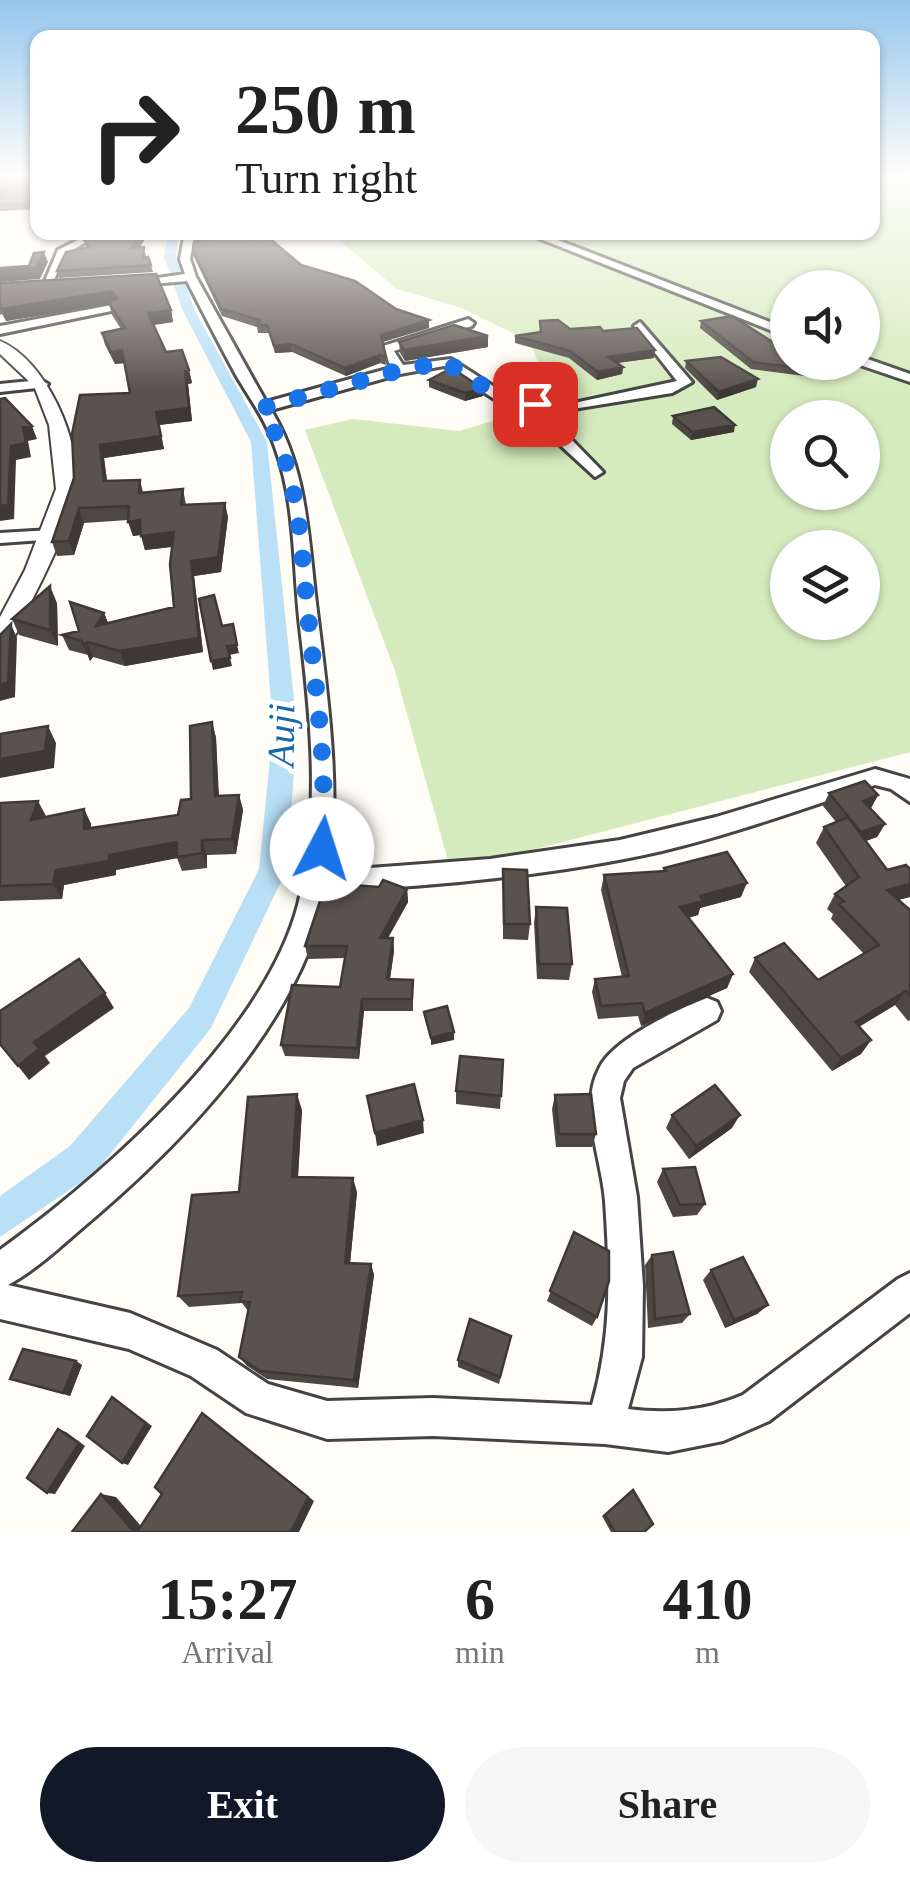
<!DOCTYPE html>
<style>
:root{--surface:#fff;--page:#f6f6f6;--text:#222;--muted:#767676;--accent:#111827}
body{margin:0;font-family:"Times New Roman",serif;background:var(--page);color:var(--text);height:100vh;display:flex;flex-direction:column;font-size:38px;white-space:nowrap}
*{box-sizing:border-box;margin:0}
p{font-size:32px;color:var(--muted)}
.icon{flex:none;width:55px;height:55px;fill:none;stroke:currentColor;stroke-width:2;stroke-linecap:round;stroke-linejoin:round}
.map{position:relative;height:1532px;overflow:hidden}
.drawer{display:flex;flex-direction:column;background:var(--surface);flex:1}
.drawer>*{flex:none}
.hud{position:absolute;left:30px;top:30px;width:850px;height:210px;border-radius:20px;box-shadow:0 2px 8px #0004;background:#fff;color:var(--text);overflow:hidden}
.controls{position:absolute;left:770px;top:270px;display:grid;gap:20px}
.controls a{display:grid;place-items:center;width:110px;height:110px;border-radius:50%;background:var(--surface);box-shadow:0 2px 8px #0004;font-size:50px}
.pin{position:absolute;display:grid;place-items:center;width:85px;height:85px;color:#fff;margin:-42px;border-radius:20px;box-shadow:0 5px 15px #0006}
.me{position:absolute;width:110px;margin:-55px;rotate:5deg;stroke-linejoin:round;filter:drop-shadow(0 0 8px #0008)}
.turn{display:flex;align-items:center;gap:35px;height:210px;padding:0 40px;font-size:45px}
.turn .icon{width:130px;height:130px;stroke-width:2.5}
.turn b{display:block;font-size:70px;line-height:85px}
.eta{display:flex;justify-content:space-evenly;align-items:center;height:170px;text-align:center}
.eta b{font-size:60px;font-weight:600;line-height:70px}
.button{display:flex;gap:20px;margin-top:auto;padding:20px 40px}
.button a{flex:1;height:115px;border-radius:60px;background:var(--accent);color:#fff;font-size:40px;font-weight:600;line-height:115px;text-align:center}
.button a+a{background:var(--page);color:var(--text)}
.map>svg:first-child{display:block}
</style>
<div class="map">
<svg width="910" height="1532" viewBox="0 0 910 1532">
<rect width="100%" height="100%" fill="#fffdf5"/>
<!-- green -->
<path fill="#d5ebbd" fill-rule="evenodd" d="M873,176H910V752L451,871L395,671L305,430L353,419L459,431L496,420L514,388L547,383L529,341L459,307L397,289L334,236L337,233L872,232ZM788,288H862V362H788ZM788,418H862V492H788ZM788,548H862V622H788Z"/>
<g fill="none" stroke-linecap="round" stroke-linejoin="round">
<!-- canal -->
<path fill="#b9e0f7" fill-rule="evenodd" d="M168,232H178L176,256L194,309L267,442L297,728L287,869L211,1028L96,1172L0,1237V1196L70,1146L189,1008L259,869L273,728L251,442L182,309L164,256Z"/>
<defs>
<path id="minor" d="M79,232H89L88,241L66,254L50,288H42L58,250L78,240Z
M185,232H195L190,259L196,277L266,402L391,368L383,346L468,319L474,323L472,326L394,351L403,365L451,359L516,401L535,400L560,406L677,381L634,326L640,322L692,382L672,393L573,409L562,417L570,438L603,472L595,477L558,443L547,416L551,412L508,408L444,366L400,374L271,410C307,469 308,536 316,603C327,693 340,780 330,871L490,859L620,840L716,817L875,769L910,779V802L891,789L875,785C804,808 734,834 662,851C552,876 439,885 326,892C302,1022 179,1147 81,1229C58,1249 34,1271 8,1285L130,1313L217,1350L268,1384L327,1401L433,1398L592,1405C612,1335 610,1274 605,1201C602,1159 578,1107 600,1067C614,1039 678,1009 707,998L717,1002L721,1011L717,1020L633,1068L624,1081L620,1098L637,1197L643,1286L642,1357L628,1409C669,1414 705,1411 743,1395L898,1279L910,1273V1313L769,1421L723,1441L668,1452L605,1444L433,1436L327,1439L246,1413L191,1376L129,1349L0,1319V1250C105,1174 264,1034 298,905C321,815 311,719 300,627C293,567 296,504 275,447C266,420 250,399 236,375C219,344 203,312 187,281L128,286L123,283L185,274L180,259Z
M523,232H537L788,329V337Z
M112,305L116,310L0,334V326Z
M862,357L910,374V382L857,364L862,362Z
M41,380L48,384L46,387L0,392V384Z
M51,530L57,531V539L0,543V533Z"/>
<path id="tertiary" d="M0,341C46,360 83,443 75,491C69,527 49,566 33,598C25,614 17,643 0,648V617L25,570L56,489L49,425L34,386L0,354Z"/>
</defs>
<!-- minor casing -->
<use href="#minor" stroke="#444" stroke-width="6"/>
<!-- tertiary casing -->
<use href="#tertiary" stroke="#444" stroke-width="4"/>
<!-- minor -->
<use href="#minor" fill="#fff" fill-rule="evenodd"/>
<!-- tertiary -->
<use href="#tertiary" fill="#fff" fill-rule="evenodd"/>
</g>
<!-- wall -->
<path fill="#4d4742" d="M0,176H31L28,177L37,179L38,177V209L0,211Z
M262,233L301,265L396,309L429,328L383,342L386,365L380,363L346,376L292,352L275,353L269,333H258L257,327L222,316L194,257L193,250L225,235Z
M84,240L144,241L139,248L146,254L145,258L151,265L153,272L59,278L57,271L87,248Z
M156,274L171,310L173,322L154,325L166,352L189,370L192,383L188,384L192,421L159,425L164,449L104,458L107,481L140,480L143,492L183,489L186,505L228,517L221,572L194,576L203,652L125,666L93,657L90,661L88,655L69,650L62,635L79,631L104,613L108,623L174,607L172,547L145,550L141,535L133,536L128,520L84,523L74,555L57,556L52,542L130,393L124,363L115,364L105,345L102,333L121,329L112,315L109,304L6,321L2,314L0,315V283Z
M540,321L570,329L603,331L654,358L617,363L623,367L622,374L597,380L569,358L515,343V336L540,332Z
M701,321L815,370L812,377L751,369L700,328Z
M488,336V347L405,361L400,353L399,342Z
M686,361L756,387L717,400L685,368Z
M429,380L483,389V396L465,401L429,387Z
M673,416L734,432L691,440L672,424Z
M57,603L58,646L19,635L12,619Z
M212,722L216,738L219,796L239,795L243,810L236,854L207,855V868L182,871L177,858L116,870V875L64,885L62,899L0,901V803L46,817L84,809L91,824V828L178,815L191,799Z
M829,793L878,795L871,808L885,824L877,837L866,841L910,897L898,900L910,910V1020L908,1021L895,1005L859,1027L871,1040L861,1054L832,1071L749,972L755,958L818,980L864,954L831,919L833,914L827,909L835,894L846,886L816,843L824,827L836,822L823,806Z
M664,868L741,897L700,908L698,915L688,918L733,974L727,988L641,1026L638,1016L598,1019L592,992L595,979L622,977L601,890L604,875L663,871Z
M503,869L530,924L528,940L503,939Z
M407,889L408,902L388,938H393L394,951L390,979L413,980V1011H364L359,1059L285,1056L281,1045L340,987L345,958L308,959L305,946Z
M536,907L572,964L569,980L537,979L534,923Z
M503,1060L500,1109L456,1104V1091Z
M555,1095L596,1134L592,1147H556L552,1109Z
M302,1110L298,1178L357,1192L350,1263L371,1264L374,1275L358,1388L267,1379L247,1366L239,1357L248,1311L242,1303L189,1307L178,1296L239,1192Z
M672,1115L732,1128L689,1159L666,1128Z
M663,1169L705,1204L697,1215L673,1217L657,1182Z
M574,1232L597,1317L592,1326L547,1301Z
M652,1255L690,1314L682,1323L648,1328L645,1265Z
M711,1270L768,1305L757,1314L725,1328L703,1280Z
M511,1336L499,1384L458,1367V1360Z
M76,1361L82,1365L70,1396L10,1379Z
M633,1490L644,1532H611L602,1516Z"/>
<!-- shaded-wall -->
<path fill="#3f3936" d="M142,235L144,241L133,255L131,248Z
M44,252L48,262L40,279L0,282V271L36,268Z
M112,291L115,303L6,321L2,309Z
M171,310L173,322L151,325L148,313Z
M429,320V328L382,342L381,335Z
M488,336V347L405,361L404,350Z
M291,344L292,352L275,353L274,346Z
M122,350L125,363L115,364L111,352Z
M655,350L654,358L608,364V357Z
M380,355V363L346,376L345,368Z
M623,367L622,374L597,380L598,372Z
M189,370L192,383L188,384L192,421L159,425L164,449L104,458L109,495L104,481L100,445L156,412L185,371Z
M758,379L756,387L717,400L719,392Z
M483,389V396L465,401V393Z
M735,425L734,432L691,440L692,432Z
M32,426L37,439L28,441L31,457L16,460L14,519L0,521V506L11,446L23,427Z
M225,503L228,517L221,572L194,576L203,652L125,666L120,651L199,638L191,561Z
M79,508L84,523L74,555L69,541Z
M140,520L145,534L133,536L128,522Z
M174,532L178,546L145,550L141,536Z
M50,586L57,603L58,646L50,630Z
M104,613L110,628L96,626Z
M11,624L17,638L15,697L0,701V685Z
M87,642L93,657L90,661L84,646Z
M237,645L239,653L229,655L227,646Z
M230,658L232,666L213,670L211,661Z
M212,722L216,738L219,811L215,796Z
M48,726L56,743L54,768L0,778V759Z
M239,795L243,810L236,854L232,839Z
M878,795L871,808L863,801Z
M38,801L46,816L31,820Z
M84,809L91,824V844L84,829Z
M885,824L877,837L854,845L861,832Z
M202,840L207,855V868L202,853Z
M177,842V858L116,870V875L64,885L62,899L53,884L56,870L109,855Z
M747,883L741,897L700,908L698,915L675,922L680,907L700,896Z
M910,884V897L877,905L887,890Z
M407,889L408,902L381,950L380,938Z
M393,938L394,951L388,992L387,979Z
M733,974L727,988L641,1026L645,1013Z
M906,991L895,1005L845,1035L855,1022Z
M105,993L114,1008L45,1056L50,1063L29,1080L18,1066L34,1042Z
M362,999L364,1011L359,1059L357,1048Z
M454,1032V1040L431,1045V1038Z
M871,1040L861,1054L832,1071L841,1058Z
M297,1094L302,1110L297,1191L292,1177Z
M740,1115L732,1128L689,1159L696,1146Z
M423,1120L424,1133L377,1146L375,1133Z
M353,1178L357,1192L349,1274L345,1263Z
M371,1264L374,1275L358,1388L354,1380Z
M768,1305L757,1314L725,1328L734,1320Z
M76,1361L82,1365L70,1396L63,1393Z
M112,1397L152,1426L128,1465L122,1463Z
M202,1413L314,1501L299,1532H291Z
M58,1429L66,1432L85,1446L55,1494L47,1493Z
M101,1494L116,1497L146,1532H134Z"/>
<!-- building -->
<path fill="#5a524d" stroke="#3f3936" stroke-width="2.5" d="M0,176H27L37,179L38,177V203L0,204Z
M88,232H141L142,235L131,248L144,247L143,258L148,257L151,265L57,271L66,252L90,247L84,240Z
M225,232H262L301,265L355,281L396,309L429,320L381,335L386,357L380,355L345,368L291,344L274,346L267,325H257L260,320L221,309L193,250L194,242L226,235Z
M44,252L36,268L0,271V268L29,266L34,253Z
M156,274L171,310L148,313L166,352L182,350L189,370L185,371L189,408L156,412L161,436L100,445L104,481L140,480L139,493L183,489L181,505L225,503L218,557L191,561L199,638L120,651L87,642L84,646L82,641L62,635L79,631L70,602L104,613L96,626L174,607L170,564L174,532L141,536L140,520L128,522L129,506L79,508L69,541L52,542L74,478L72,434L80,395L130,393L122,350L111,352L102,333L125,328L109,303L117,298L112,291L2,309L0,306V283Z
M732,316L788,352V362H804L815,370L753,362L701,321Z
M558,320L570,329L600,327L603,331L637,328L655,350L608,357L623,367L598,372L570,351L515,336L541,332L540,321Z
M454,325L488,336L404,350L399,342Z
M721,357L758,379L719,392L686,361Z
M452,368L483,389L465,393L429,380Z
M5,398L32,426L23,427L26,443L11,446L8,505L0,506V399Z
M714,407L735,425L692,432L673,416Z
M50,586V630L12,619Z
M214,595L222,626L233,624L237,645L227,646L230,658L211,661L199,599Z
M11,624L8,682L0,685V635Z
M212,722L215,796L239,795L232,839L202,840V853L177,857V842L109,855V861L56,870L53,884L0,886V803L38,801L31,820L84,809V829L178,815L181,800L191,799L190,726Z
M48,726L45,751L0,759V734Z
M865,781L878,795L863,801L885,824L861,832L829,793Z
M848,817L887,870L906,865L910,869V884L887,890L910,910V996L906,991L855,1022L871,1040L841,1058L755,958L784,943L818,980L879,945L839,904L844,901L835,894L859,877L824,827Z
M727,852L747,883L700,896L703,901L680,907L733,974L645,1013L642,1003L601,1006L595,979L629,976L604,875L666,871L664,868Z
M503,869L527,870L530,924H504Z
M383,880L407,889L380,938H393L387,979L413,980L412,999H362L357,1048L281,1045L292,985L340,987L347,946H305L326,883L379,887Z
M536,907L567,908L572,964H539Z
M79,959L105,993L34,1042L39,1049L18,1066L0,1044V1011Z
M447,1006L454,1032L431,1038L424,1012Z
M460,1056L503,1060L501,1096L456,1091Z
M414,1084L423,1120L375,1133L367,1096Z
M715,1085L740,1115L696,1146L672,1115Z
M297,1094L292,1177L353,1178L345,1263L371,1264L354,1380L260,1371L239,1357L250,1302L240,1301L242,1292L178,1296L192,1195L239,1192L248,1097Z
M591,1094L596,1134H559L555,1095Z
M695,1167L705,1204L680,1205L663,1169Z
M574,1232L609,1251V1281L597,1317L550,1291Z
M673,1252L690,1314L655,1319L652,1255Z
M743,1257L768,1305L734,1320L711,1270Z
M470,1319L511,1336L500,1377L458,1360Z
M23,1349L76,1361L63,1393L10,1379Z
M112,1397L146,1423L122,1463L87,1436Z
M202,1413L308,1497L291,1532H137L162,1494L155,1487Z
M58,1429L79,1443L47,1493L27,1478Z
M633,1490L653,1524L644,1532H615L605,1515Z
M101,1494L134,1532H72Z"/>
<!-- sky -->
<linearGradient id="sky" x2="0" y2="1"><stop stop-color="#95c6ee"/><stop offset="0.45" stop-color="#fffefa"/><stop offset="1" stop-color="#fffefa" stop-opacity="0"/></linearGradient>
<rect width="910" height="391" fill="url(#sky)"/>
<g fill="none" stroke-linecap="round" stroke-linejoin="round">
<!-- route -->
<path stroke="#1a73e8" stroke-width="18" stroke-dasharray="0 32.4" d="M322,849C328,768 316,694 308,614C300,542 300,472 262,408L400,370L446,362L513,406L535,404"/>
</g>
<g text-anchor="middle" stroke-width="10" stroke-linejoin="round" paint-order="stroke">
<!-- water labels -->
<g font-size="38" font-style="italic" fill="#1768a6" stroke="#fff">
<text transform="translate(281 735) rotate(-89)" y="13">Auji</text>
</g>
</g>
</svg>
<div class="controls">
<a><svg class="icon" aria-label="sound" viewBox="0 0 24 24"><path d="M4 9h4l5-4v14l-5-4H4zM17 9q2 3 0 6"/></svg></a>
<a><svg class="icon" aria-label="search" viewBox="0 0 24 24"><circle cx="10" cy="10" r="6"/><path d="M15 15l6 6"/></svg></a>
<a><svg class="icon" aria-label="layers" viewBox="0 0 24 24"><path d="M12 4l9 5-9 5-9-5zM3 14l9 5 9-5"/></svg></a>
</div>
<div class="pin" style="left:535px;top:404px;background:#d93025"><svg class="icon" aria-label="arrive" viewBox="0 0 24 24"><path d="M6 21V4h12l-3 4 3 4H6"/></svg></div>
<svg class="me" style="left:322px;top:849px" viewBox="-20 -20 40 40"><circle r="19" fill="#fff"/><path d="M0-13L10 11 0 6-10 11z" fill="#1a73e8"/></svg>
<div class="hud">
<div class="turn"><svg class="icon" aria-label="right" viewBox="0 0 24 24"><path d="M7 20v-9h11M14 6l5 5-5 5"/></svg><div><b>250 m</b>Turn right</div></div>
</div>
</div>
<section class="drawer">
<div class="eta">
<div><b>15:27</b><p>Arrival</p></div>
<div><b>6</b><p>min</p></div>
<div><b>410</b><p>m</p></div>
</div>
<div class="button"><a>Exit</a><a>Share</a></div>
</section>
